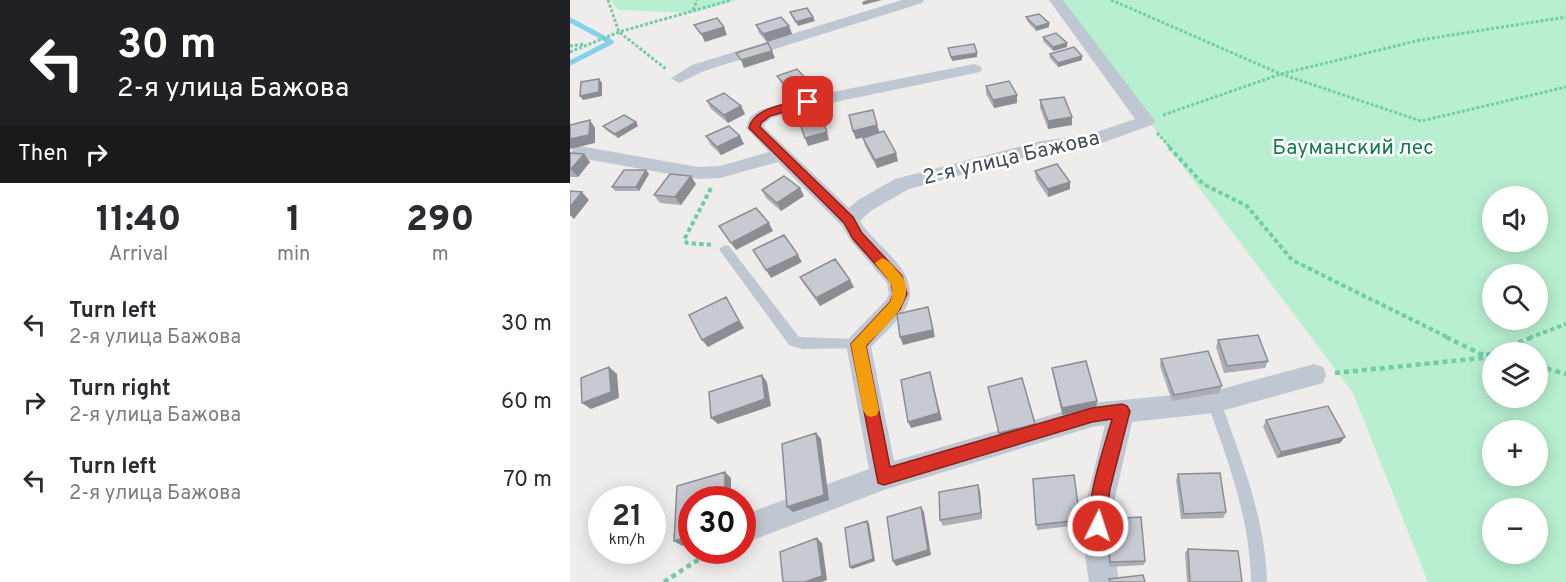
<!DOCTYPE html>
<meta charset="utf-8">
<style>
:root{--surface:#fff;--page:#f2f2f3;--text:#2b2b33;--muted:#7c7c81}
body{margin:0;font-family:Overpass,sans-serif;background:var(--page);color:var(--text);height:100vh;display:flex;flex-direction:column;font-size:22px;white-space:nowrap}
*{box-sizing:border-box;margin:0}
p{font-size:20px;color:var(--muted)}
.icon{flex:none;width:33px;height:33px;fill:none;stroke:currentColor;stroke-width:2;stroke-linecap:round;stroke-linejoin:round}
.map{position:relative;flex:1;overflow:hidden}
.panel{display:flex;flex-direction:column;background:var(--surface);width:570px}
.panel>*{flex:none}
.guide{background:#202124;color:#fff;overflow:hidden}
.fabs{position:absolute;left:912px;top:186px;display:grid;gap:12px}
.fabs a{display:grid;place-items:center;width:66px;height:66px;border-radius:50%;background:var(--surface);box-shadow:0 3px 15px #0003;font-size:30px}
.speed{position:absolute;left:18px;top:486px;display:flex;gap:12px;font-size:30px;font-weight:700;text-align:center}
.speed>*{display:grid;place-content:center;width:78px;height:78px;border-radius:50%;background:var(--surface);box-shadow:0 3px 15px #0003;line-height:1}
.speed small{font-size:15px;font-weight:400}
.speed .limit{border:9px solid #d22;background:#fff;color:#111}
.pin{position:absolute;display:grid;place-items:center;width:51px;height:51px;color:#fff;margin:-26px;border-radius:12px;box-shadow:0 3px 9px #0006}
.me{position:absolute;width:66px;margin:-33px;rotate:4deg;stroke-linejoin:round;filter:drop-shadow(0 0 4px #0008)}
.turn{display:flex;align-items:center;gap:21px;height:126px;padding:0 18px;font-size:27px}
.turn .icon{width:78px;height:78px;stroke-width:2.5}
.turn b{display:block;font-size:42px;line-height:51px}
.then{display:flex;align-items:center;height:57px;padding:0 18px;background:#0003;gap:12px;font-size:22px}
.eta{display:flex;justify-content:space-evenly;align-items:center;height:102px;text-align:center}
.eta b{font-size:36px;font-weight:800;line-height:42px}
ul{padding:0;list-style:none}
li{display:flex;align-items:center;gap:18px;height:78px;padding:0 18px}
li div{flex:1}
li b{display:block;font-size:22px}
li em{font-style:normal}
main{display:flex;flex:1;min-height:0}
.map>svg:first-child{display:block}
</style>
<main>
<section class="panel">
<div class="guide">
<div class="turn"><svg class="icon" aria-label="left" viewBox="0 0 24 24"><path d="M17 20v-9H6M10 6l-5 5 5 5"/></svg><div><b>30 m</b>2-я улица Бажова</div></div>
<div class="then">Then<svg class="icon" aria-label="right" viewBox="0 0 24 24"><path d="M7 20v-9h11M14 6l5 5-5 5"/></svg></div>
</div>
<div class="eta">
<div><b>11:40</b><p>Arrival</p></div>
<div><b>1</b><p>min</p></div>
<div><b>290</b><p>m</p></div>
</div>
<ul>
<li><svg class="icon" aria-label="left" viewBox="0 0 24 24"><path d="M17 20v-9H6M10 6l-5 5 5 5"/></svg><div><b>Turn left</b><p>2-я улица Бажова</p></div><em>30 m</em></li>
<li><svg class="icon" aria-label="right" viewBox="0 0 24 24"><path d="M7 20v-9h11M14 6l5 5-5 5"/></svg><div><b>Turn right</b><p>2-я улица Бажова</p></div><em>60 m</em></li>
<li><svg class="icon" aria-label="left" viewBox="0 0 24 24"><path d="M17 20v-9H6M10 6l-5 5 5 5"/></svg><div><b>Turn left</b><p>2-я улица Бажова</p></div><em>70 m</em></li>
</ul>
</section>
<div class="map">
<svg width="996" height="582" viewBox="0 0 996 582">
<rect width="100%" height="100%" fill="#efecec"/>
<!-- green -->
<path fill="#b8efd0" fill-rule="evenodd" d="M41,0H168L123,13L48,10Z
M488,0H996V582H858L783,393ZM922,196H968V242H922ZM922,274H968V320H922ZM922,352H968V398H922ZM922,430H968V476H922ZM922,508H968V554H922Z"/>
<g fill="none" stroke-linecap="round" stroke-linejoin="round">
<!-- stream -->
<path stroke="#84d1ec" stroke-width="5" d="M0,20L41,42L0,63"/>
<!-- path-far2 -->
<path stroke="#70cda4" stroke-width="3" stroke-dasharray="3 2" stroke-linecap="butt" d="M38,0L49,32L96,69
M541,0L711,74L851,121L996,87
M123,10L127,0
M0,46L15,44
M0,52L49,32L161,0
M593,115L711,74L850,40L996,17
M587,133L601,148"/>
<!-- path-far1 -->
<path stroke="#70cda4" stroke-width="4" stroke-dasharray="4.5 3" stroke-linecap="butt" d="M599,147L633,184L677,206L722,260L879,338
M141,188L114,240L117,243L143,245
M959,338L996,324"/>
<!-- path -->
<path stroke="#70cda4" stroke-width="4.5" stroke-dasharray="5 4" stroke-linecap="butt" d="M876,337L915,356L922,353
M923,352L963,337
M968,366L996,374
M765,373L922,357
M94,582L143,550"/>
<!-- service -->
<path fill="#bfc7d2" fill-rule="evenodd" d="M155,245L159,246L229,337L288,339L293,340L294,344L293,348L232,349L219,345L151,252L149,249Z
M644,396L649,398L651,402C672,461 695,518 697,582H681C680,518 658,461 637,402L639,398Z"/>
<!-- minor -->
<path fill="#bfc7d2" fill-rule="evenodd" d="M332,0H354L352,3L134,71L109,83L101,78L122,65Z
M479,0H493L585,121L582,125L520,147L471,153L339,189L302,210L290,221C306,248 356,274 335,309C327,323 312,335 301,347L324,461L522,403L644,391L744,364L753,367L756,375L753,383L644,413L562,422L542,511L543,542L549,582H519L513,542L514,511L535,425L522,427L314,490L183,540L173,535V515L299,469L276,344L280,337L316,300L319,294L317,283L281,241L271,225L208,162L150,178L128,179L10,158L3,156L1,152L3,148L10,146L128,167L150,166L199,152L176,128L180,117L190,110L232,98L404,64L410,66L412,69L410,72L241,107L202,118L195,123L194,127L279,208L288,200L325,179L471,141L518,135L565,119Z"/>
</g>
<!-- wall -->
<path fill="#acaeb5" d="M456,17L479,23V27L466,31L457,21Z
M186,25L219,26L222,34L197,42L189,33Z
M473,37L497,47L483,51L473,41Z
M480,54L512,56V60L488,67L480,58Z
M207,76L237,80L240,88L220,95L211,83Z
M416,86L447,95V103L424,108L416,94Z
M470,100L502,117V125L478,129L470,108Z
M137,101L171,106L175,114L158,123L141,109Z
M33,126H68L48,138L36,130Z
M283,131L309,133L328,161L307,168L295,146L293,138L300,136L286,139Z
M136,136H170L174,144L151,155L140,144Z
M0,153L14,154L20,162L8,177H0Z
M76,170L79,174L69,191H45L42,187Z
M465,171L500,182V189L478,197L466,179Z
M126,184L111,205L90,203L84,195Z
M230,188L234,196L211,211L196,198L192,190Z
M230,277L284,287L250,306L234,284Z
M648,340L698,361L695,368L654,373L646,347Z
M591,359L652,386L649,393L602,401L590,366Z
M482,368L527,401L526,408L492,415L483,375Z
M696,420L775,437L770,443L707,458L693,427Z
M608,474L656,512L653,518L611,519L606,480Z
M463,479L510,520V525L467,530Z
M410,491L412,519L373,526L370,520Z
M536,519L575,561L574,565L539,567L536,524Z
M618,549L672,582H617L615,553Z"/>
<!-- shaded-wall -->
<path fill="#8c8d93" d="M297,0H312L293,5L292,2Z
M243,17L245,21L228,26L226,22Z
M479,23V27L466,31V27Z
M219,26L222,34L197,42L193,34Z
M154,27L157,35L135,42L131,34Z
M497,43V47L483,51V47Z
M202,51L205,58L174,68L171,60Z
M407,53V57L382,61L381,57Z
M512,56V60L488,67V63Z
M29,79L32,83V96L13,100L10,96Z
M237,80L240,88L220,95L217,87Z
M447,95V103L424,108L423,100Z
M171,106L175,114L158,123L154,115Z
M502,117V125L478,129V121Z
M20,120L25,128V143L0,149V139Z
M66,122L68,126L48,138L45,134Z
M307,125L310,133L286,139L283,131Z
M257,132L259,140L238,146L235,138Z
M170,136L174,144L151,155L147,147Z
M326,153L328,161L307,168L305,160Z
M14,154L20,162L8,177L1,169Z
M76,170L79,174L69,191L66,187Z
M121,176L126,184L111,205L105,197Z
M500,182V189L478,197V189Z
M230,188L234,196L211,211L207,203Z
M12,192L19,200L4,219L0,215V207Z
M199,223L203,231L166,250L161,243Z
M228,255L232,262L201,278L196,270Z
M280,280L284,287L250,306L246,298Z
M156,297L174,328L138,347L132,340Z
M358,307L365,337L333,345L330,337Z
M39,367L47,374L49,398L21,409L12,403Z
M360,372L372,420L341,428L338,422Z
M192,375L197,382L201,406L148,424L141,418Z
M527,401L526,408L492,415V408Z
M465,424V430L430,440L429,433Z
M246,433L251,439L259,500L223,512L217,507Z
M775,437L770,443L707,458L711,452Z
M155,472L161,478V500H155Z
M408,485L410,491L412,519L411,513Z
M351,507L354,512L361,555L326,566L323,561Z
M297,521L299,523L305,561L282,569L280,567Z
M122,536V543L112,546L104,541Z
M247,538L252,543L257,580L251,582H235Z"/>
<!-- building -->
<path fill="#c8cad2" stroke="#8c8d93" stroke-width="1.5" d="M237,8L243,17L226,22L220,12Z
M469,14L479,23L466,27L456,17Z
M211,17L219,26L193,34L186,25Z
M147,18L154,27L131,34L124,25Z
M486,33L497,43L483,47L473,37Z
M198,43L202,51L171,60L166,53Z
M404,44L407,53L381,57L378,48Z
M504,47L512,56L488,63L480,54Z
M227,69L237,80L217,87L207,76Z
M29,79V92L10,96L11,82Z
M439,81L447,95L423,100L416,86Z
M154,93L171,106L154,115L137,101Z
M494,97L502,117L478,121L470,100Z
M303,110L307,125L283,131L279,115Z
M54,115L66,122L45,134L33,126Z
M251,116L257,132L235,138L229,121Z
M20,120L19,135L0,139V125Z
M159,126L170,136L147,147L136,136Z
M314,131L326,153L305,160L293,138Z
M0,153L14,154L1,169H0Z
M487,164L500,182L478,189L465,171Z
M54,170H76L66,187H42Z
M100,174L121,176L105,197L84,195Z
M214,176L230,188L207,203L192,190Z
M0,191L12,192L0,207Z
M186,208L199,223L161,243L149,226Z
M214,235L228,255L196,270L183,250Z
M265,259L280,280L246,298L230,277Z
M156,297L169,321L132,340L119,315Z
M358,307L363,330L330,337L327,314Z
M688,335L698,361L657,366L648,340Z
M638,351L652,386L604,395L591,359Z
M516,361L527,401L492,408L482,368Z
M39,367L41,392L12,403L11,378Z
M360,372L369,413L338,422L331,380Z
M192,375L195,399L141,418L139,392Z
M452,378L465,424L429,433L418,387Z
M758,406L775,437L711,452L696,420Z
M246,433L254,495L217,507L212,444Z
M155,472V500H122V536L104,541L107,486Z
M650,473L656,512L614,514L608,474Z
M504,475L510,520L466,525L463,479Z
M408,485L411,513L370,520L369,492Z
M351,507L358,550L323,561L317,517Z
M571,517L575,561L540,562L536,519Z
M297,521L303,559L280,567L275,528Z
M247,538L252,576L235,582H213L210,552Z
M618,549L668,551L672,582H620Z
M573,575L575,582H540L539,579Z"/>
<!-- route -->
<path fill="#d93025" stroke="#8d1f18" stroke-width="1.5" d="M238,99L244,102L242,104L200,116L191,123L190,127L283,217L292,233L332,276L337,294L330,309L296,346L320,467L522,408L552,404L557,406L560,411L540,489L534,533L528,535L522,533C512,509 535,445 542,419L522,422L314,485L308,483L281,344L320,302L323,294L321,282L283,239L274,223L179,128C183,107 220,103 238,99Z"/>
<!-- slow -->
<path fill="#f59e0b" d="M312,258C319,260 324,267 329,273C353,298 312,329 296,346L309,410L307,415L301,417L296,415L293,410L281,344L320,302C328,283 314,277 305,263Z"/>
<g text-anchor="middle" stroke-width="5" stroke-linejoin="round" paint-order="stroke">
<!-- park labels -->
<g font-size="21" fill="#157b4e" stroke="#fff">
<text x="783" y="154">Бауманский лес</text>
</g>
<!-- street labels -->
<g font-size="21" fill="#444e59" stroke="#fff">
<text transform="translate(441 157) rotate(-13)" y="7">2-я улица Бажова</text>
</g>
</g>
</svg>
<div class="fabs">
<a><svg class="icon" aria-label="sound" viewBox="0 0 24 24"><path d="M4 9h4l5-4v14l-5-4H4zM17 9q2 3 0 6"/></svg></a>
<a><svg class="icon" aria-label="search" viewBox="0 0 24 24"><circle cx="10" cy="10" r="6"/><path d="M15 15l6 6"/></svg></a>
<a><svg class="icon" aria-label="layers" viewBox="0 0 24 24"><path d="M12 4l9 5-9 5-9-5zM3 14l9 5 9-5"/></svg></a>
<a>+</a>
<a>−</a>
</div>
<div class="speed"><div>21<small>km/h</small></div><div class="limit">30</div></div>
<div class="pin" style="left:238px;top:102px;background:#d93025"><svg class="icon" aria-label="arrive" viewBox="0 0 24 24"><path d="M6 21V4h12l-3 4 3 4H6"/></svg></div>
<svg class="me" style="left:528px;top:526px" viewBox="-20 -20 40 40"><circle r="17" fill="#d93025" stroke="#fff" stroke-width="3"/><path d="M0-11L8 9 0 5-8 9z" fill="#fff"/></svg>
</div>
</main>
